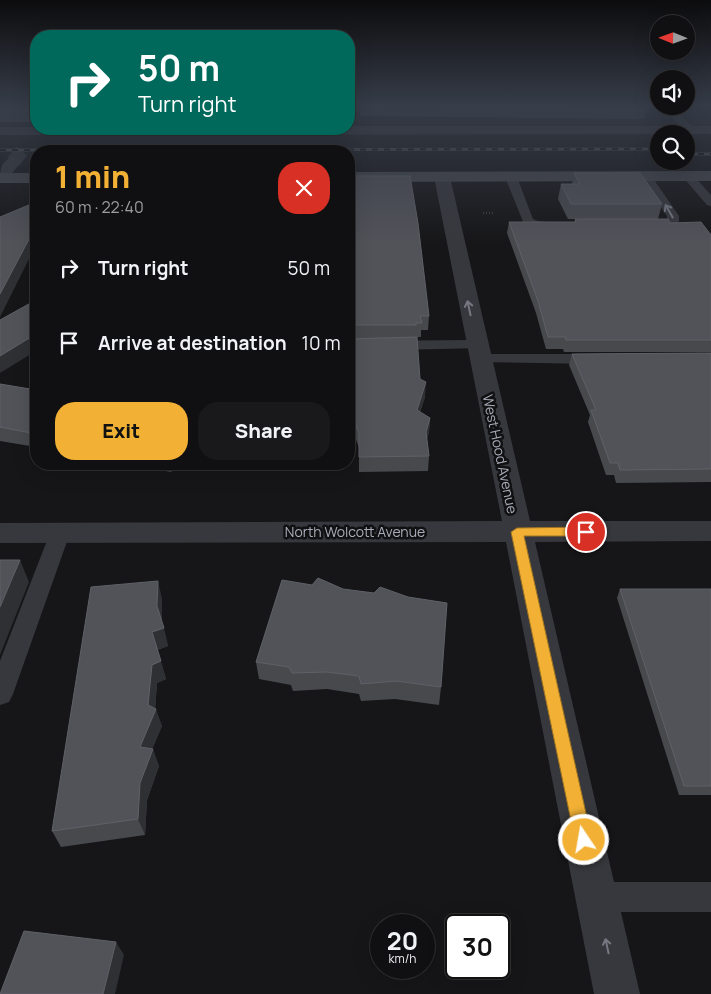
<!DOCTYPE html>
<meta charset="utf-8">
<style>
:root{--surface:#101012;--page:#19191b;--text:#f1f3f6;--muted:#9c9d9f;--line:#303032;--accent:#f2b134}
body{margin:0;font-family:Manrope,sans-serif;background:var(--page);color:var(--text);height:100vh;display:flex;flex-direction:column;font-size:19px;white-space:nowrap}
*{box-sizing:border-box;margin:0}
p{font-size:16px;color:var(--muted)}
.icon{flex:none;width:28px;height:28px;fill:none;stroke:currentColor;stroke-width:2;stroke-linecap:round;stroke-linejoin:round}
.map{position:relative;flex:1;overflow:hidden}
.details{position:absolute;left:30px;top:145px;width:325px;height:325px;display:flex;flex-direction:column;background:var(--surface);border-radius:20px;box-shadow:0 5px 20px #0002,0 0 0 1px var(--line)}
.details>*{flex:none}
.banner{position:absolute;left:30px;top:30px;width:325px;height:105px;border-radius:20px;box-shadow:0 5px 20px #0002,0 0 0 1px var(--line);background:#00695c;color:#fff;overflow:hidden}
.needle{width:32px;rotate:271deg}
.buttons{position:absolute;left:650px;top:15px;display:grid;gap:10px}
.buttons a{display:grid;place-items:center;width:45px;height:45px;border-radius:50%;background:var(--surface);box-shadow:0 5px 20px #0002,0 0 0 1px var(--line);font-size:25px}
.speed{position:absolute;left:370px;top:914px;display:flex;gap:10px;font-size:25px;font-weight:700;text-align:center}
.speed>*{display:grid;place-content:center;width:65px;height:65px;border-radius:50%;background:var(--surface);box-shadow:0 5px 20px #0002,0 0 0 1px var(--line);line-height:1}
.speed small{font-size:12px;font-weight:400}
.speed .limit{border:2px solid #111;border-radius:8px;background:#fff;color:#111}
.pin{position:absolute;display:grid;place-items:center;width:42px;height:42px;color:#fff;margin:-21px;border:2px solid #fff;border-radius:50%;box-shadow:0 1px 5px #0007}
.me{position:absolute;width:55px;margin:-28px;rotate:348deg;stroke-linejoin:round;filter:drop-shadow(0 0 4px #0008)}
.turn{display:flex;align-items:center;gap:18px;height:105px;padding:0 25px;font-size:22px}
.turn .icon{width:65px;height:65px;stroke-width:2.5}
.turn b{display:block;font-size:35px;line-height:42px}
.round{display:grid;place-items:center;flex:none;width:52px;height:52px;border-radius:20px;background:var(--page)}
.overview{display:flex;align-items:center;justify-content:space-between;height:85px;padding:0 25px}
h1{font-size:30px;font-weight:800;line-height:38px;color:var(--accent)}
.action{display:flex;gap:10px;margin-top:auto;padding:10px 25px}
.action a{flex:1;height:58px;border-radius:20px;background:var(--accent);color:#111;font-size:20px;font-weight:800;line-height:58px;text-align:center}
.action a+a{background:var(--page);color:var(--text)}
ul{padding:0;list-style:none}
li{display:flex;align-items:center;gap:15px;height:75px;padding:0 25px}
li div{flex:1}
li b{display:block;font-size:19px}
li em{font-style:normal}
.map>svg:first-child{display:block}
</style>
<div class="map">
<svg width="711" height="994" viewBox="0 0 711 994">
<rect width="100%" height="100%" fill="#161618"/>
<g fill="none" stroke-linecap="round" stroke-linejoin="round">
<!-- minor-tunnel -->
<path stroke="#333438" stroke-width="14" stroke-dasharray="14 8" stroke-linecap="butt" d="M13,162L26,146"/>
<!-- path -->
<path stroke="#3d3f44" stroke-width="2" stroke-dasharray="1 2" stroke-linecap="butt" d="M483,213H494"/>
<!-- service -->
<path fill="#37383d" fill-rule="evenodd" d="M662,106H672L693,128V132H685Z
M646,173L650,174L679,216V221L673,228L644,229L638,225L644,221L667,220V216L640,176Z
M688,173L692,174L711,195V206L707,205L682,176Z
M511,174L517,177L533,219L538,221L559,223L561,226L559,229H535L524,224L505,177Z
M477,340L483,342L485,345L483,348L349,351V341Z
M480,354H597L603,356L605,359L603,362L597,364L474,362L472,359L474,356Z
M60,526L67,528L70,533L13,694L9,702L0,705V661L50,533L53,528Z
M596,882H711V912H596L585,908L581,897L585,886Z"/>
<!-- minor -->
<path fill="#37383d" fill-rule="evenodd" d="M349,126H711V134L0,135V127H36V129H349Z
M13,157L18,159L21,162L6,181L0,183C0,171 0,161 13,157Z
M442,172L448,174L450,177L530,521H711V541L535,542L640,994H594L506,542L0,543V523L502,521L434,177L436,174Z"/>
<!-- secondary -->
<path fill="#45474d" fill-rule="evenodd" d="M711,171V181L349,182V172Z
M0,173H36V183H0Z"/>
<defs>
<path id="rail" d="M0,150L659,149
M686,154H711"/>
</defs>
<!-- rail casing -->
<use href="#rail" stroke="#4a4c52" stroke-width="3"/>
<!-- rail -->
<use href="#rail" stroke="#111113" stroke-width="2" stroke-dasharray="6" stroke-linecap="butt"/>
</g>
<!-- wall -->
<path fill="#47494d" d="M0,104H36V122H0Z
M349,104H351V116H349Z
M360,104H659V106H662L661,108H648L646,116H644V119L360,116Z
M686,104H711V108H677L674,106H686Z
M574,173L662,204L658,219H568L558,199L561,184H572Z
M349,176L429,316L428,330H421V337H415L420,379L425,397L420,412L430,418L429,432L427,439L429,456L428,471L359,472V448L349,420Z
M575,219L670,223L711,235V352H564L563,349H546L536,313L507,233L509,222H575Z
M711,353V482L616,483L614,475H606L588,422L590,415L569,365L572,354Z
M0,384L36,390V447L0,441Z
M107,464H176L171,472L128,464Z
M620,589H711V795H679L617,598Z
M162,599V623L168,646L157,650L166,679L157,683L155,709L162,726L152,749L159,766L147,800L145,835L61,847L52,831Z
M256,662L441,687L439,705L395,699L361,701L359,694L327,689L293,691L291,685L259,679Z"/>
<!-- shaded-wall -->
<path fill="#2f3033" d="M648,108L646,116H644L646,111L644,109Z
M36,226V245L0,317V294Z
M36,334V351L0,373V356Z
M426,382L425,397L416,424L417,410Z
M430,418L429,432L424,447L426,432Z
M169,464H176L171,472Z
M20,560L29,582L0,655V607Z
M158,581L162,599V624L157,606Z
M164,628L168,646L157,650L152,632Z
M161,661L166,679L157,683L155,712L156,709L162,726L146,764L140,747L148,705L152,665Z
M153,749L159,766L147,800L145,835L138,819L140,783Z
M116,942L124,955L115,994H103Z"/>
<!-- building -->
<path fill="#525359" stroke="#5f6168" d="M0,104H36V111L0,112Z
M360,104H645L648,108L644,109L646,111L360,108Z
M574,173H640L662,204H571L561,184H580Z
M349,176H410L418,223L429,316H420L422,323H416V325H349Z
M36,202V226L0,294V217Z
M575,219H668L670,223L701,222L711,235V340H566L565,337H548L538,301L509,222H576Z
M36,300V334L0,356V320Z
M417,337L420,379L426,382L417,410L430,418L426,432L429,456L359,457V433L349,406V339Z
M711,353V469L620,470L618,463H610L591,410H596L572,354Z
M0,384L36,390V434L0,427Z
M0,560H20L0,607Z
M318,578L343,589L374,593L380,587L408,597L447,603L441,687L396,681L361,684L359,676L327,672L292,673L289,667L256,662L282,580L312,585Z
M158,581L157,606L164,628L152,632L161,661L152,665L148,705L156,709L140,747L153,749L140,783L138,819L52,831L91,587Z
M620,589H711V786H684Z
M24,931L116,942L103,994H0Z"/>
<!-- one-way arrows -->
<defs><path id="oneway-shaft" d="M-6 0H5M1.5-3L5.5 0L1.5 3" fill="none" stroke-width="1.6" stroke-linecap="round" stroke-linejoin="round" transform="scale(1.25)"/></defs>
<g stroke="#757881">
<use href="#oneway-shaft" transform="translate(669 211) rotate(-120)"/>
<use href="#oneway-shaft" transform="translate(469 308) rotate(-102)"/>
<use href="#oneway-shaft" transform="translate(607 946) rotate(-102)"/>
</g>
<!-- sky -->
<linearGradient id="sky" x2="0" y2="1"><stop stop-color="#0c0c0d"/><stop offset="0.43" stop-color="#363c48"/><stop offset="1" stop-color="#363c48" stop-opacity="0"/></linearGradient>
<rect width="711" height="244" fill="url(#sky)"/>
<!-- route -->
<path fill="#f2b134" stroke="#9d7322" d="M586,527L592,532L586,536H524L592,840L590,846L584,848L578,846L575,840L511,532L517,528Z"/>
<g text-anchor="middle" stroke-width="5" stroke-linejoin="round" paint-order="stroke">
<!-- street labels -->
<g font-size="14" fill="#a8adb8" stroke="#111113">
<text transform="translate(500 454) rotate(78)" y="5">West Hood Avenue</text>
<text x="355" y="537">North Wolcott Avenue</text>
</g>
</g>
</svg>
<div class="buttons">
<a><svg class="needle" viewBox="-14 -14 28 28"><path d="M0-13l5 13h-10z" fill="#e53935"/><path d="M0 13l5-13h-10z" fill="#9c9d9f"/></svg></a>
<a><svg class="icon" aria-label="sound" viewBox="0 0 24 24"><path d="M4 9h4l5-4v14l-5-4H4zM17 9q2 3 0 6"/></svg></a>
<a><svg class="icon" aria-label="search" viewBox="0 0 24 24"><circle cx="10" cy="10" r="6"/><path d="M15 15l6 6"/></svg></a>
</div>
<div class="speed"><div>20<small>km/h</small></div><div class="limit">30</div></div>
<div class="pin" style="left:586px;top:532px;background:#d93025"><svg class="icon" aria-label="arrive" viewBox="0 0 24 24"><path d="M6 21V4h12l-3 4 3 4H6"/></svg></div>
<svg class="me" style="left:584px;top:840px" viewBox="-20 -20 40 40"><circle r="17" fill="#f2b134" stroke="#fff" stroke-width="3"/><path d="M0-11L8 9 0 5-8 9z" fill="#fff"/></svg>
<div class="banner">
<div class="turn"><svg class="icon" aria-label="right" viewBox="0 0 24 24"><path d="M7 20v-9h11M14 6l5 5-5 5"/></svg><div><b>50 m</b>Turn right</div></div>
</div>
<section class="details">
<div class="overview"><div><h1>1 min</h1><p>60 m · 22:40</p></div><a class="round" style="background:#d93025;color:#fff"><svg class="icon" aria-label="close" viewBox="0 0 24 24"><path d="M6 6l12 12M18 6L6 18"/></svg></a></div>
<ul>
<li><svg class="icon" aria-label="right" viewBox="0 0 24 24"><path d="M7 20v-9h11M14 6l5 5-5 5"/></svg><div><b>Turn right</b></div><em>50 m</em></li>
<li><svg class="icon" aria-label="arrive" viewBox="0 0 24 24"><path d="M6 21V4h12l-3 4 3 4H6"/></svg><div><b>Arrive at destination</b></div><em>10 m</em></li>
</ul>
<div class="action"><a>Exit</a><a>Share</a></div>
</section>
</div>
